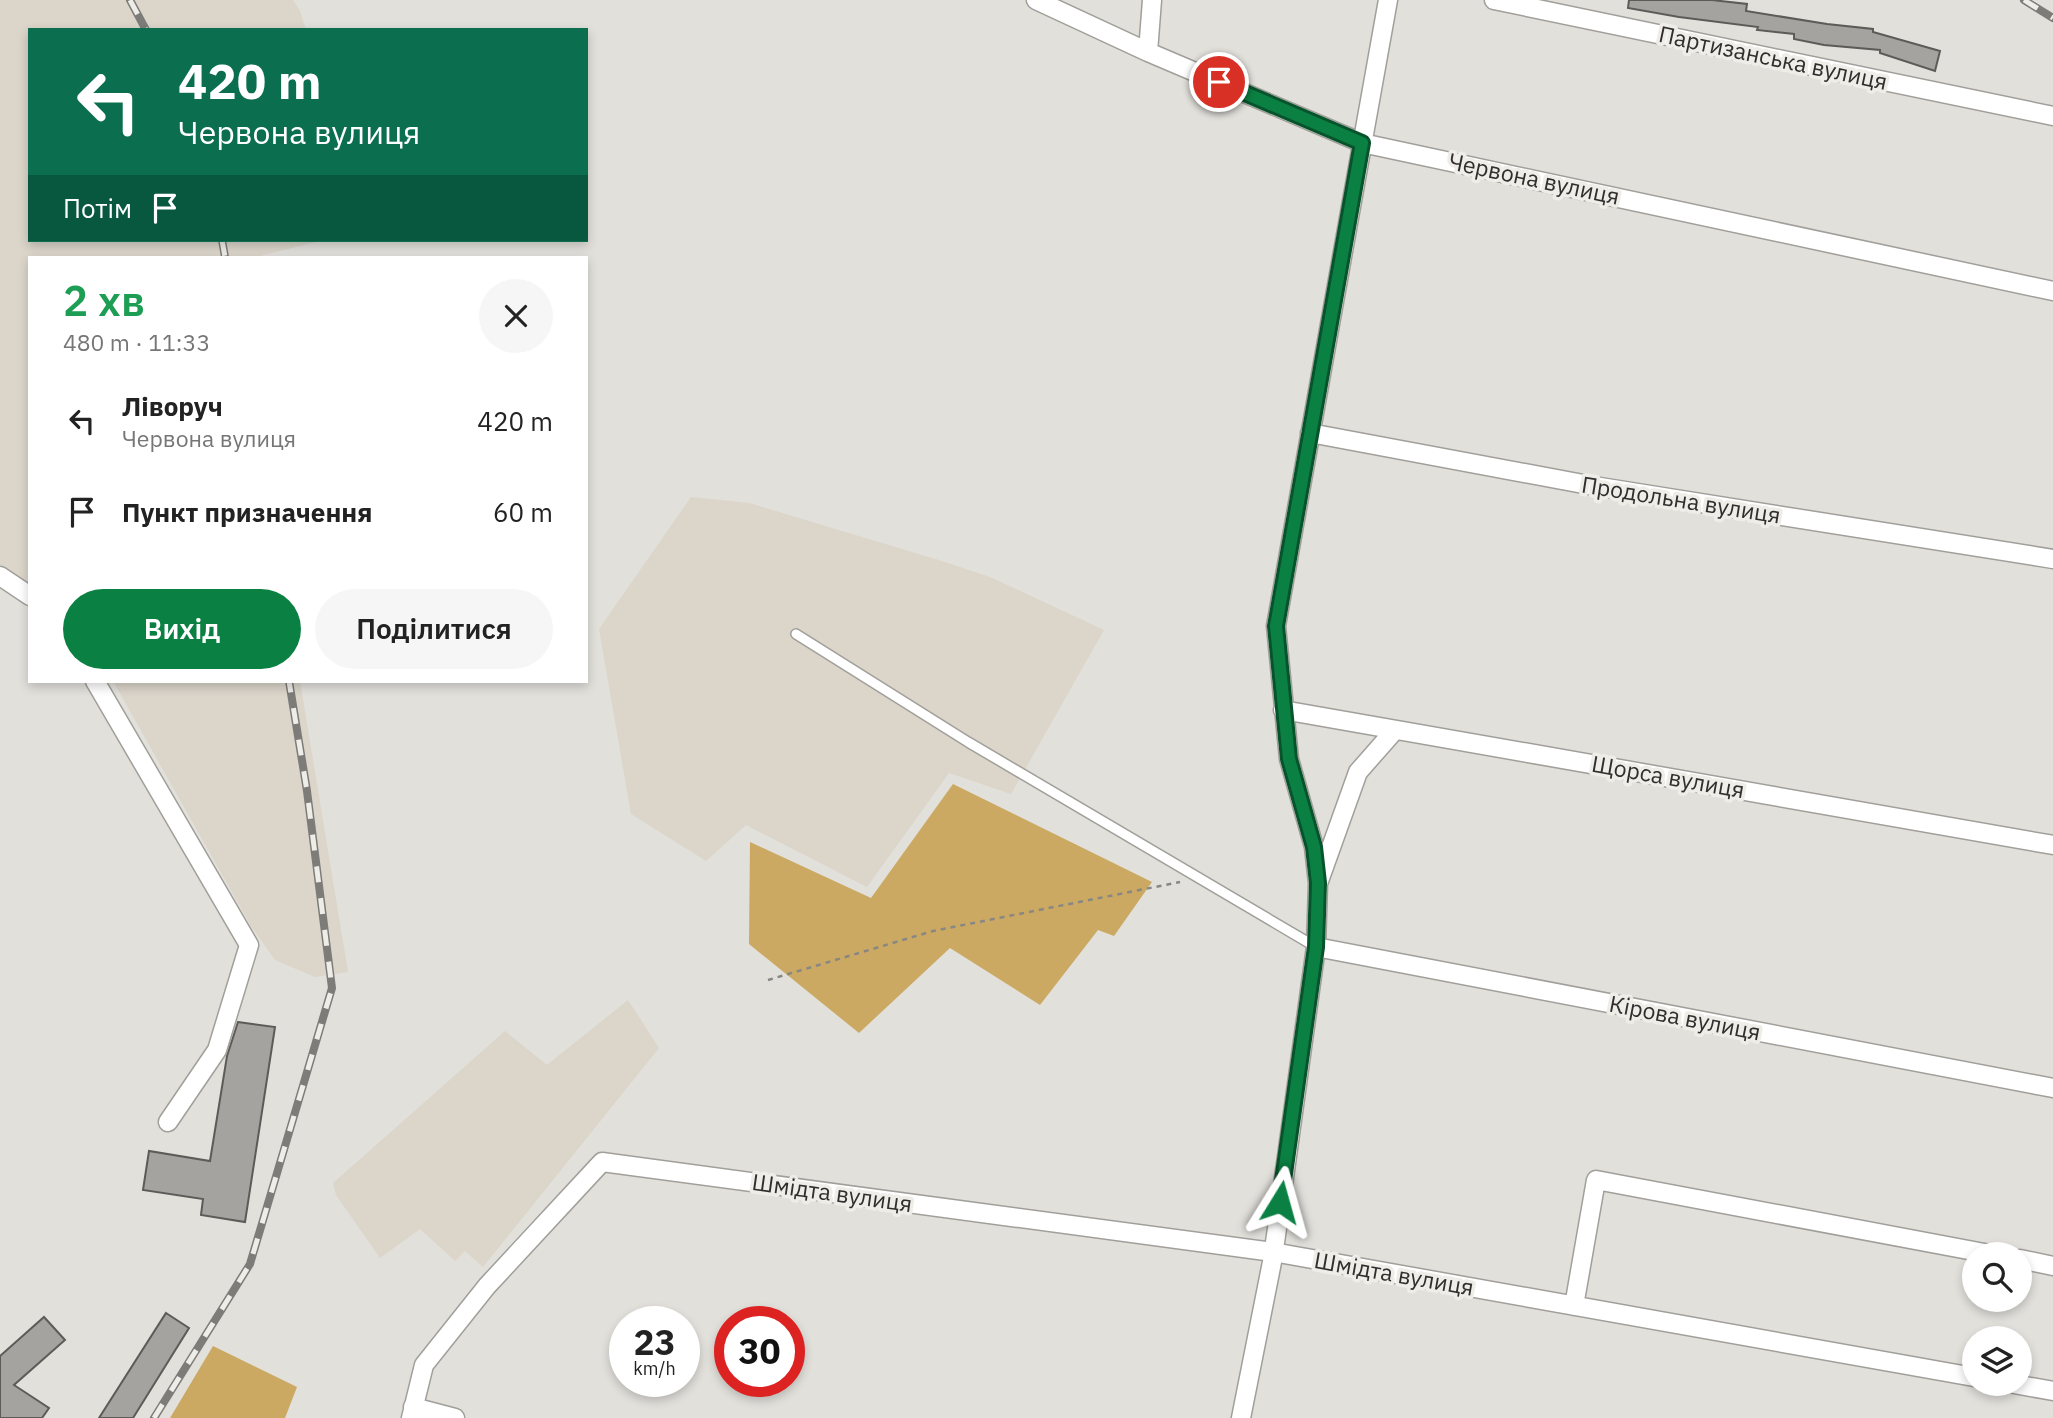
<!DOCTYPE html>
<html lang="uk">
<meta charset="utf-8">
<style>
:root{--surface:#fff;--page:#f6f6f6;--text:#222;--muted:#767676;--accent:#0b8043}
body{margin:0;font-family:"IBM Plex Sans",sans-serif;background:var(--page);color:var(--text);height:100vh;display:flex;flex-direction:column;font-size:26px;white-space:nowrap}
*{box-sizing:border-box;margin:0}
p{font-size:23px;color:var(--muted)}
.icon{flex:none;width:38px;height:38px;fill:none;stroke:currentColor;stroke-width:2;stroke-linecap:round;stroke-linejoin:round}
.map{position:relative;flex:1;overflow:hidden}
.side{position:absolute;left:28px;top:256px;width:560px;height:427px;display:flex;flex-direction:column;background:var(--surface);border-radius:0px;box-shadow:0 4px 10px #0003}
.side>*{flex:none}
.banner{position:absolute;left:28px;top:28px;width:560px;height:214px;border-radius:0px;box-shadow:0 4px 10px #0003;background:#0b6e4f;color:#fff;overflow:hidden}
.buttons{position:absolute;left:1962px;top:1242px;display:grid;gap:14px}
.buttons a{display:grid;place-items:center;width:70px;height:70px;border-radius:50%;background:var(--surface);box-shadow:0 4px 10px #0003;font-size:35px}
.speed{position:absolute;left:609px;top:1306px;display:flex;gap:14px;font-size:35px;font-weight:700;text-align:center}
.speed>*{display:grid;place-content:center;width:91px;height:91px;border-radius:50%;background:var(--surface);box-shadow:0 4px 10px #0003;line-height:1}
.speed small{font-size:18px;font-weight:400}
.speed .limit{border:10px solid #d22;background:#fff;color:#111}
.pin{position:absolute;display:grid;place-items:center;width:60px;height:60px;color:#fff;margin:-30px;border:4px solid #fff;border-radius:50%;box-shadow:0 2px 7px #0007}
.me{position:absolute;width:77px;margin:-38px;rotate:8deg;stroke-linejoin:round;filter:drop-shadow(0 0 5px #0008)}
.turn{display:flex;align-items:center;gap:24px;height:147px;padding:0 35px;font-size:32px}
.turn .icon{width:91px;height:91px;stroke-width:2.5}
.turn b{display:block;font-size:49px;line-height:60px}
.then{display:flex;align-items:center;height:66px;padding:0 35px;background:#0003;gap:14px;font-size:26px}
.round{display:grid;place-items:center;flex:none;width:74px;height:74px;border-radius:37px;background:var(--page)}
.head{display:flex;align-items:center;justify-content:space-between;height:119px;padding:0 35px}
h1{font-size:42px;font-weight:600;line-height:52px;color:#1e9e55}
.action{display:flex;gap:14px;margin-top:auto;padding:14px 35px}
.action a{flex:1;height:80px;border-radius:42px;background:var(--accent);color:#fff;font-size:28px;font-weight:600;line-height:80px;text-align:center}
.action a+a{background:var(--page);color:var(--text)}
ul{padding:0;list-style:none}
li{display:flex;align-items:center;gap:21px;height:91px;padding:0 35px}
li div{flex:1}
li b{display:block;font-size:26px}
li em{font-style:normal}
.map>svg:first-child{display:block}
</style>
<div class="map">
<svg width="2053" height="1418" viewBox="0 0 2053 1418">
<rect width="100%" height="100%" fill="#e2e0db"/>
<!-- built -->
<path fill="#dbd5ca" d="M0,0H293L300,11L306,30H30V240H324L256,257H30V585L0,565Z
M691,497L749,503L942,561L990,577L1104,630L1011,794L949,773L867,887L746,825L706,861L631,814L599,629Z
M113,681H300L348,972L315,977L275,960L251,926Z
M628,1000L659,1048L483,1267L465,1251L455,1261L420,1229L380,1258L336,1195L333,1183L505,1031L547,1065Z"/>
<!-- green -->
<path fill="#cba962" d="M953,784L1152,882L1114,936L1098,930L1040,1005L950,948L859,1033L749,944L750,842L871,898Z
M213,1346L297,1387L285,1418H170Z"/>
<!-- building -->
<path fill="#a5a39f" stroke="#5d5b58" stroke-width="2" d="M1629,0H1712L1747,4L1746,11L1827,24L1873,29V32L1940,51L1935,71L1880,53V50L1824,45L1794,39V34L1757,30L1758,27L1679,17L1628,8Z
M238,1022L275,1027L245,1222L201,1215L203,1199L143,1190L149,1151L210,1161L227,1056Z
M166,1313L189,1328L133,1418H99Z
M44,1317L65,1340L14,1385L49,1408L42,1418H0V1356Z"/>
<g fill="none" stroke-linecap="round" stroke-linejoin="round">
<defs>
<path id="lane" d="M796,634L968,742L1316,947"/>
<path id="street" d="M1036,0L1148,52L1362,143L2053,291
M1494,0L2053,116
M1148,52L1152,0
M1310,433L1594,486L2053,559
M0,576L30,596
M95,681L249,945L217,1050L168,1122
M1283,710L2053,845
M1319,881L1358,772L1395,730
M1316,947L2053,1088
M2020,1259L2053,1266
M1574,1306L1596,1180L1995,1255
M2014,1384L2053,1391
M413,1407L455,1418
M411,1418L424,1365L487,1286L602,1162L1273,1252L1974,1377
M1241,1418L1273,1257L1316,947L1318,883L1314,847L1289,759L1276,626L1388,0"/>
</defs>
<!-- lane casing -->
<use href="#lane" stroke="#a19f9a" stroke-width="12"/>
<!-- street casing -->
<use href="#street" stroke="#a19f9a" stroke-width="21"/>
<!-- path -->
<path stroke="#888784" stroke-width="2.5" stroke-dasharray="5 5" stroke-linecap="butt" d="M768,980L933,931L1180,882"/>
<!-- lane -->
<use href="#lane" stroke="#fff" stroke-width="9"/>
<!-- street -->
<use href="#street" stroke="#fff" stroke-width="18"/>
<defs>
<path id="rail" d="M130,0L146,30
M2024,0L2053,18
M222,240L225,257
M154,1418L250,1264L332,988L307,791L289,681"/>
</defs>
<!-- rail casing -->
<use href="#rail" stroke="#7d7c79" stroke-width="8"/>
<!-- rail -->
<use href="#rail" stroke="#efede8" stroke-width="5" stroke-dasharray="16" stroke-linecap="butt"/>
</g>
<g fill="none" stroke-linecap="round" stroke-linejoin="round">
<defs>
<path id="route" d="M1219,82L1362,143L1276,626L1289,759L1314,847L1318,883L1316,947L1280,1202"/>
</defs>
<!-- route casing -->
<use href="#route" stroke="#07532c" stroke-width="18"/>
<!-- route -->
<use href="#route" stroke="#0b8043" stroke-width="12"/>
</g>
<g text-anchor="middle" stroke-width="7" stroke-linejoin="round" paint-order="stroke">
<!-- street labels -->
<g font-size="23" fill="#302f2e" stroke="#efede8">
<text transform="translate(1773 58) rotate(12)" y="8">Партизанська вулиця</text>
<text transform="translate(1534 179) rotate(12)" y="8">Червона вулиця</text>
<text transform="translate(1681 500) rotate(9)" y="8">Продольна вулиця</text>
<text transform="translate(1668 777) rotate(10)" y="8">Щорса вулиця</text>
<text transform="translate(1685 1018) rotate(11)" y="8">Кірова вулиця</text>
<text transform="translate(832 1193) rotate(8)" y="8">Шмідта вулиця</text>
<text transform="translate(1394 1274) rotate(10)" y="8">Шмідта вулиця</text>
</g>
</g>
</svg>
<div class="buttons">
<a><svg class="icon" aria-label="search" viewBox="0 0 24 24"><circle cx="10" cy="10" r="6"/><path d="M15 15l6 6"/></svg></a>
<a><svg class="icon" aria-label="layers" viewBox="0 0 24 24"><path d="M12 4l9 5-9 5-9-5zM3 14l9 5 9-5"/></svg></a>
</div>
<div class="speed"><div>23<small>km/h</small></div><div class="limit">30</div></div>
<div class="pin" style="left:1219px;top:82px;background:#d93025"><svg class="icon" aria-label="arrive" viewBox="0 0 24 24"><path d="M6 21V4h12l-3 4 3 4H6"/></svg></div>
<svg class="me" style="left:1280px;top:1202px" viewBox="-20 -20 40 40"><path d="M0-17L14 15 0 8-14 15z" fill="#0b8043" stroke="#fff" stroke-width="4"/></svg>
<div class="banner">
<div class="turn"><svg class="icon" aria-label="left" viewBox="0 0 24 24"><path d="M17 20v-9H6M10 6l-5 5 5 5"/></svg><div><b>420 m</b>Червона вулиця</div></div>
<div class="then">Потім<svg class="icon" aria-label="arrive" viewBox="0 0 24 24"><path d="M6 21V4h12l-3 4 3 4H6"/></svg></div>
</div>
<section class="side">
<div class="head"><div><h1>2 хв</h1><p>480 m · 11:33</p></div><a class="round"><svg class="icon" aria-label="close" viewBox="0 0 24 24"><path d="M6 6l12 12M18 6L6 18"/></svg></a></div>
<ul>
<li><svg class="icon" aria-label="left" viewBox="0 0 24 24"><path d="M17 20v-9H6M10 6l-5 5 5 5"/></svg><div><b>Ліворуч</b><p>Червона вулиця</p></div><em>420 m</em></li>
<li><svg class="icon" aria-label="arrive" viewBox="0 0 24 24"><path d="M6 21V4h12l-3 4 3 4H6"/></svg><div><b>Пункт призначення</b></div><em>60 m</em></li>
</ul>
<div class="action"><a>Вихід</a><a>Поділитися</a></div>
</section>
</div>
